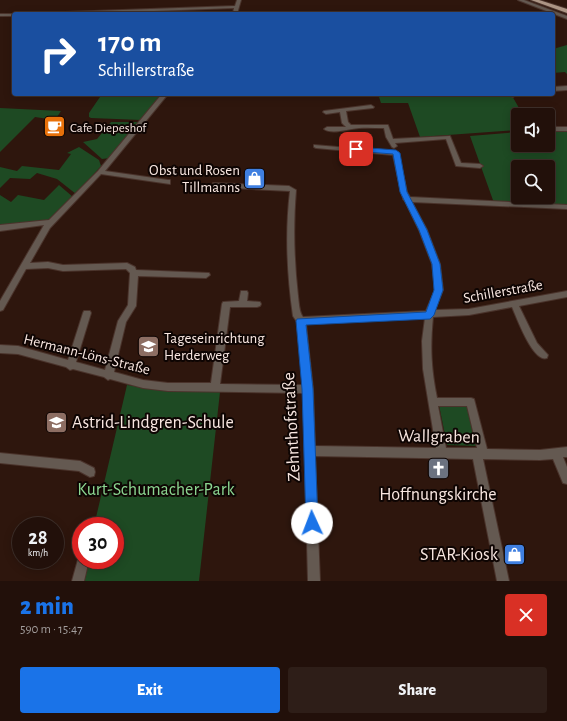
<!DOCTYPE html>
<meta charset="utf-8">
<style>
:root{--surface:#22100a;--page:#2e1e18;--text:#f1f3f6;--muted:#a29d9c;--line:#3f302b;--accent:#1a73e8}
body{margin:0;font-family:"Alegreya Sans",sans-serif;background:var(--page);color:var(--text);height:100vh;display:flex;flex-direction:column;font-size:15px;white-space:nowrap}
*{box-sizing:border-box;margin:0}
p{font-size:13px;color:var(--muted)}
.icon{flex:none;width:22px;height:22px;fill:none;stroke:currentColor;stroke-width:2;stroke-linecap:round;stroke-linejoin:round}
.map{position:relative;height:581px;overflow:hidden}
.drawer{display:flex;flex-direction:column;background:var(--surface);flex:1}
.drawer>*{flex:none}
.hud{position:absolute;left:12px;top:12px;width:543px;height:84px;border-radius:4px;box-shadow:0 2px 10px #0003,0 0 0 1px var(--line);background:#1a4fa0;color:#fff;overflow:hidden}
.tools{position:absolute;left:511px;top:108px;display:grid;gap:8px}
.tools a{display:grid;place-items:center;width:44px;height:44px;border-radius:4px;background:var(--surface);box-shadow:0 2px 10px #0003,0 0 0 1px var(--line);font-size:20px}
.speed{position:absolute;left:12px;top:517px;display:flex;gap:8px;font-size:20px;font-weight:700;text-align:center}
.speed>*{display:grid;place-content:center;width:52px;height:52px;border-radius:50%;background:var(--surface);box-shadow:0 2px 10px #0003,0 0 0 1px var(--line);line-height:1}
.speed small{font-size:10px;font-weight:400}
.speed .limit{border:6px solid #d22;background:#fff;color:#111}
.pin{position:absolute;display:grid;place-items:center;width:34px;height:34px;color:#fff;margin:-17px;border-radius:8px;box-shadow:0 2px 6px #0006}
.me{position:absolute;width:44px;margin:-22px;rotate:358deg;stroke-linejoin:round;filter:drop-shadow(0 0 3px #0008)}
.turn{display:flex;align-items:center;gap:14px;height:84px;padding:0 20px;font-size:18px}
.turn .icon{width:52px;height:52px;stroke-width:2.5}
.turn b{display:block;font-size:28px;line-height:34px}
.round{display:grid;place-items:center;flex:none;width:42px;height:42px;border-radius:4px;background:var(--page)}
.headline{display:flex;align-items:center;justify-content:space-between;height:68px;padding:0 20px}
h1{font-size:24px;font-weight:800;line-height:30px;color:var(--accent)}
.primary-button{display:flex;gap:8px;margin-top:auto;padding:8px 20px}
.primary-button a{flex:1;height:46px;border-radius:4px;background:var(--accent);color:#fff;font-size:16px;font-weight:800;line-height:46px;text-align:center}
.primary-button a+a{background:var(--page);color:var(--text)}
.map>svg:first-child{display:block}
</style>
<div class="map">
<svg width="567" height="581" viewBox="0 0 567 581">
<rect width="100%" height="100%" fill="#2e160d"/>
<!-- green -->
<path fill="#1e4a23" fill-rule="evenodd" d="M567,45V74L565,72L553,73V49Z
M102,94H163L141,120L91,118L89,117V113Z
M378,94H511L523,115H518V130L420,137L408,103H381Z
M0,108L61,111L55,120L35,117L0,152Z
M111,122H139L110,158L102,159L83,142L97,139Z
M548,130H567V206L531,205L530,201L494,203L470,136L518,132V145H548ZM518,167H548V197H518Z
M79,147L99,160L101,166L76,194L57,179L37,173L30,179L10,178L0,188V167L17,171L22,166L59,170L71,154L67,153Z
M59,185L73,197L49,220L0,226V195L11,202L18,195L44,200Z
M127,385L173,391L220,392L199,581H81L86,560H115V526H94Z
M439,405H469L478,446L447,445Z"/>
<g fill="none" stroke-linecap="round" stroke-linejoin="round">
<defs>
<path id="minor" d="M237,0H241L237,14H233L234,8L75,14H35L37,13L235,6Z
M518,0H524L567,16V19Z
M0,14H15H14V16H0Z
M567,86V90L553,91V87Z
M162,94H168L105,171L168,180H170V184L101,174L50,228L30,263L48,262L63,265L127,263L135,267L136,270L209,273L210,275L206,278L138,276L136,306L126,322L114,372L143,380L168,383H211L222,304L223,302L239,301L241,291H247L248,293L247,301L260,302L261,304L260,306L257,307H230L220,384L303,385L297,322L293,316C287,274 285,233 290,191L213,187V183H215L289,186L296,190C293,226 294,261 298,296C299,303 299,312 303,317L426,311L435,290L432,264L419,230L405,201L403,199V198L401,192L393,155L316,148L314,147V145L398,152L407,192L410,197L567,205V209L412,202L427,230L440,264L443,290L435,310L469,309L567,291V297L519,306L537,343L548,355L547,358C533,363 517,318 512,307L469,315L433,317C430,347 431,368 437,398H471L474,399L487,449L540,450L567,447V457H563L567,467V484L563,483L553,459L540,460L483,459L509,581H497L473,459L315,456L320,581H308L303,393L168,391L143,388L110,379L108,380L104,377L73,369L70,370L66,367L18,354L0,353V345L18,346L68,360L83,313L84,311H90L91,313L76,362L105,370L118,321L128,305L130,273L126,269L63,271L48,268L26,269L3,310L0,311V301L44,225L0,231V225L49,220L98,171ZM425,318L422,341L423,369L436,448L315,446L313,389L306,324ZM438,406H467L477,448H446Z
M511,94H518L513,97L511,96Z
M371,105L374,107L373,108L346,111L348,122L351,125H388L393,139L450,136L461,163L480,164L483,166L480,168L456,166L446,139L395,143L397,146L394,148L392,147L386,137L384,128C373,128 361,127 352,129C344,130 331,134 324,129L327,127H346L342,123L340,112L326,114L323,112L324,111Z
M543,108L545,109L549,115L548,116V115H543L540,110Z
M548,116L550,117L556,127H567V131H548V127H551L548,123Z
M0,453L80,461L94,468L95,472L94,476L90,477L79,471L0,463Z
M81,555V560H89L84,581H72L79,556Z"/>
<path id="major" d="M531,0H539L567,9V13Z"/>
</defs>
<!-- minor casing -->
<use href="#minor" stroke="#4a332b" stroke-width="2"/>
<!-- major casing -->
<use href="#major" stroke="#4a332b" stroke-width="2"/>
<!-- minor -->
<use href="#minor" fill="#645951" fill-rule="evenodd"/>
<!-- major -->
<use href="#major" fill="#ac9585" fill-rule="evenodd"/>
</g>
<!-- route -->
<path fill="#1a73e8" stroke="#114b97" d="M356,147L396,150L400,153L407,192L427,230L440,264L443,290L434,315L430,319L306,325L313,389L318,523L316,528L312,529L307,528L306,523L302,389L296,321L297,319L426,312L434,290L432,264L419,230L400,192L393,154L354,151V148Z"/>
<!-- icons -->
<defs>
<symbol id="cafe-square" viewBox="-11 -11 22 22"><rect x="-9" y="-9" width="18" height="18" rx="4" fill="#e8710a" stroke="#0e0503"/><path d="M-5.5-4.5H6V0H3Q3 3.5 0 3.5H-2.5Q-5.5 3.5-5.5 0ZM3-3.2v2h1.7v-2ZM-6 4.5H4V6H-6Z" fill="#fff"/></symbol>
<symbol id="shop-square" viewBox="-11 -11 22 22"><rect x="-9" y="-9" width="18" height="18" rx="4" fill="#3f7fe0" stroke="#0e0503"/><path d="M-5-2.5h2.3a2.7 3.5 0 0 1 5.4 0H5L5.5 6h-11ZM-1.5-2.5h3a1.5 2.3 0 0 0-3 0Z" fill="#fff"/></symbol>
<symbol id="school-square" viewBox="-11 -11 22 22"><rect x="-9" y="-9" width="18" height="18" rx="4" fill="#8d6e63" stroke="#0e0503"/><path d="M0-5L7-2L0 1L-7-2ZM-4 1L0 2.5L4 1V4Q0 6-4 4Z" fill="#fff"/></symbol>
<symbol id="church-square" viewBox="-11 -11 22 22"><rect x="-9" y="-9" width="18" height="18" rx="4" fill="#6b7280" stroke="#0e0503"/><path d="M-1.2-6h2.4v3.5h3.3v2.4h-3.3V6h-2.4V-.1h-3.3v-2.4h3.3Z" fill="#fff"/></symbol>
</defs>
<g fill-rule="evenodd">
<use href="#cafe-square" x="42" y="114" width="25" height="25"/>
<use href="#shop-square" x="242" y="166" width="25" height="25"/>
<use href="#school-square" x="136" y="334" width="25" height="25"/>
<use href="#school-square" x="44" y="410" width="25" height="25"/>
<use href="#church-square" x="426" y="456" width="25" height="25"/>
<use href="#shop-square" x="502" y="542" width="25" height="25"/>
</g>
<g text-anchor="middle" stroke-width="4" stroke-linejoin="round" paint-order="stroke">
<!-- far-poi labels -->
<g font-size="13" fill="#f9e7e1" stroke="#0e0503" text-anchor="start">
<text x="70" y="132">Cafe Diepeshof</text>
</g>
<!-- poi labels -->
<g font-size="15" fill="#f9e7e1" stroke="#0e0503" text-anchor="end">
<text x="240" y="175">Obst und Rosen<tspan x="240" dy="17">Tillmanns</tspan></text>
<text x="164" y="343" text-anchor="start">Tageseinrichtung<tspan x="164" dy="17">Herderweg</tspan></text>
</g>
<!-- street labels -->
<g font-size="15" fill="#f9e7e1" stroke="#0e0503">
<text transform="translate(503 291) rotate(-10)" y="5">Schillerstraße</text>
<text transform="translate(87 354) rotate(14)" y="5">Hermann-Löns-Straße</text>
</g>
<!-- near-poi labels -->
<g font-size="18" fill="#f9e7e1" stroke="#0e0503" text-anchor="start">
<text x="72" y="428">Astrid-Lindgren-Schule</text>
<text x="438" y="500" text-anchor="middle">Hoffnungskirche</text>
<text x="498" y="560" text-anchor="end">STAR-Kiosk</text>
</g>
<!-- near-street labels -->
<g font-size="18" fill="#f9e7e1" stroke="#0e0503">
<text transform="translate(291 427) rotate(-93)" y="6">Zehnthofstraße</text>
<text transform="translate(439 436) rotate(1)" y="6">Wallgraben</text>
</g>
<!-- near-park labels -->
<g font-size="18" fill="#8bd590" stroke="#0e0503">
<text x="156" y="495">Kurt-Schumacher-Park</text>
</g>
</g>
</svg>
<div class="tools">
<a><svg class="icon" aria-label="sound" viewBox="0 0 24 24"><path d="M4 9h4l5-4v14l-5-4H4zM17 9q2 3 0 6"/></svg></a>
<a><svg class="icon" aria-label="search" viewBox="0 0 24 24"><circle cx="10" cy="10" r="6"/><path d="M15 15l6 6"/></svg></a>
</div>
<div class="speed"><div>28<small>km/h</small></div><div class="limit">30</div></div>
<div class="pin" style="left:356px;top:149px;background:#d93025"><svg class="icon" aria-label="arrive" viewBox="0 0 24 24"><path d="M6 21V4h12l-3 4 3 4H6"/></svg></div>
<svg class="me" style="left:312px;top:523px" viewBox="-20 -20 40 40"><circle r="19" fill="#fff"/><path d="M0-13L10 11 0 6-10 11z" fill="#1a73e8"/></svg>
<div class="hud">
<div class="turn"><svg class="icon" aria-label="right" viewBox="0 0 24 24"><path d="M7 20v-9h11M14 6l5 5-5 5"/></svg><div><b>170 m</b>Schillerstraße</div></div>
</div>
</div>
<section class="drawer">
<div class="headline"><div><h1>2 min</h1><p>590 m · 15:47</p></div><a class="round" style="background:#d93025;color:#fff"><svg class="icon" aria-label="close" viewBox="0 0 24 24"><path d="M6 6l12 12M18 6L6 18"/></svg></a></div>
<div class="primary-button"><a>Exit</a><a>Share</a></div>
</section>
